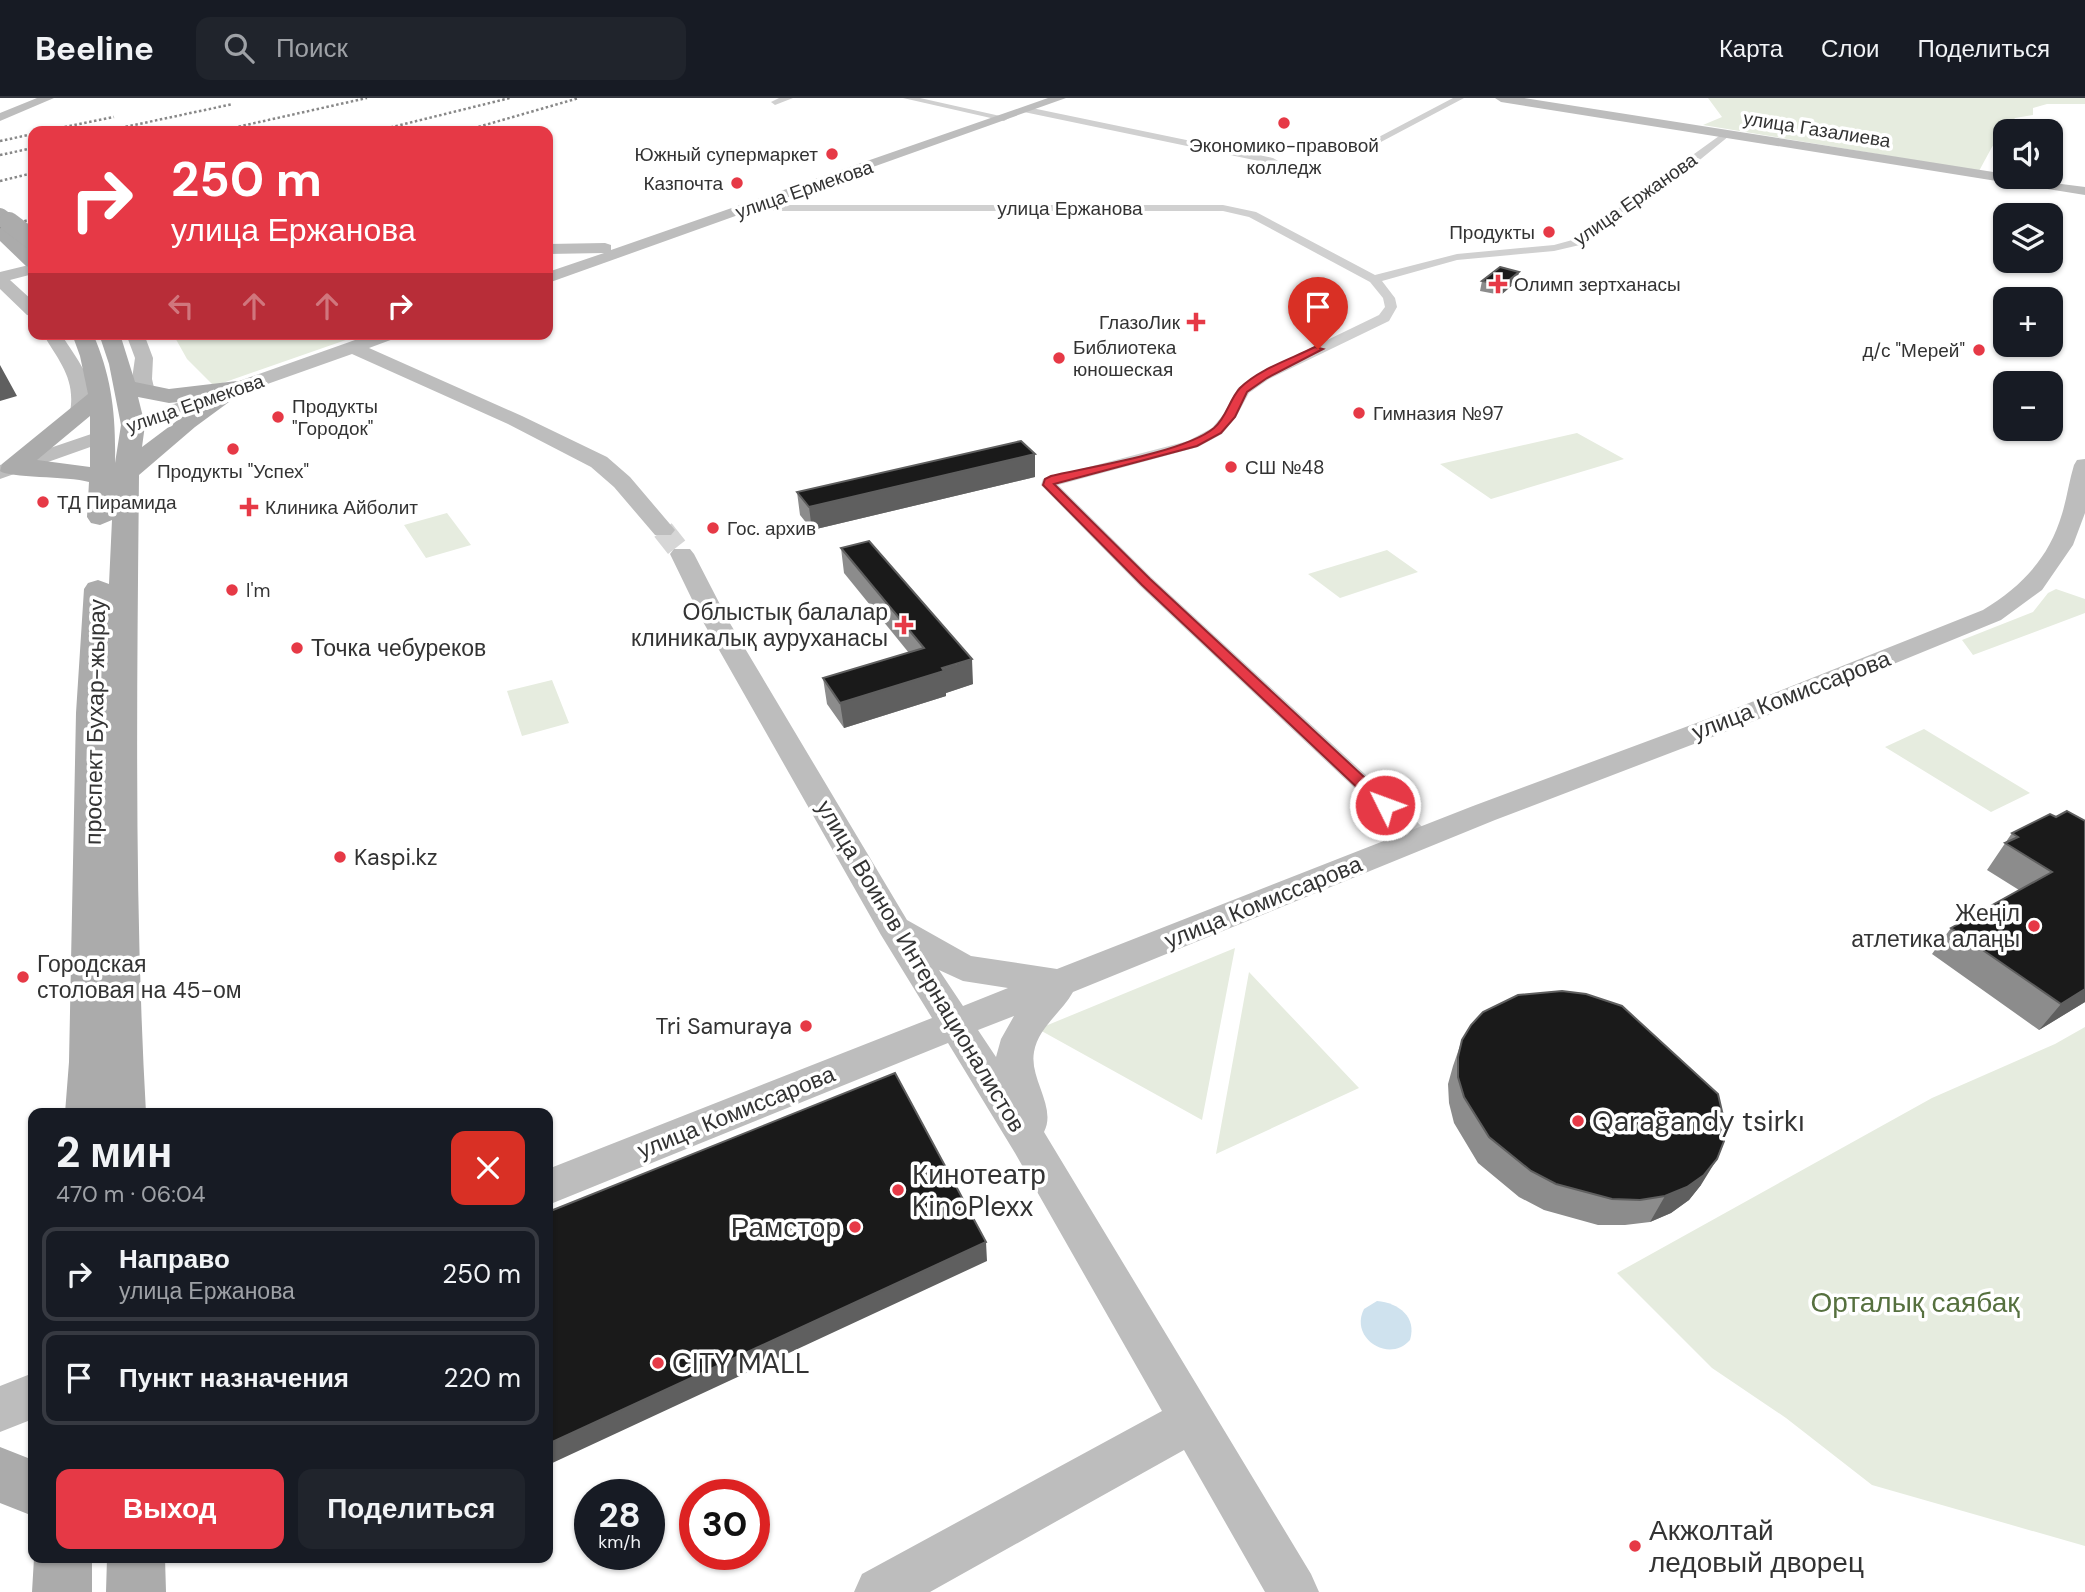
<!DOCTYPE html>
<html lang="ru">
<meta charset="utf-8">
<style>
:root{--surface:#171b24;--page:#20242c;--text:#f1f3f6;--muted:#9ea1a6;--line:#363941;--accent:#e63946}
body{margin:0;font-family:"DM Sans",sans-serif;background:var(--page);color:var(--text);height:100vh;display:flex;flex-direction:column;font-size:26px;white-space:nowrap}
*{box-sizing:border-box;margin:0}
p{font-size:23px;color:var(--muted)}
.icon{flex:none;width:38px;height:38px;fill:none;stroke:currentColor;stroke-width:2;stroke-linecap:round;stroke-linejoin:round}
.map{position:relative;flex:1;overflow:hidden}
.drawer{position:absolute;left:28px;top:1010px;width:525px;height:455px;display:flex;flex-direction:column;background:var(--surface);border-radius:14px;box-shadow:0 2px 5px #0004}
.drawer>*{flex:none}
.banner{position:absolute;left:28px;top:28px;width:525px;height:214px;border-radius:14px;box-shadow:0 2px 5px #0004;background:#e63946;color:#fff;overflow:hidden}
.fabs{position:absolute;left:1993px;top:21px;display:grid;gap:14px}
.fabs a{display:grid;place-items:center;width:70px;height:70px;border-radius:14px;background:var(--surface);box-shadow:0 2px 5px #0004;font-size:35px}
.speed{position:absolute;left:574px;top:1381px;display:flex;gap:14px;font-size:35px;font-weight:700;text-align:center}
.speed>*{display:grid;place-content:center;width:91px;height:91px;border-radius:50%;background:var(--surface);box-shadow:0 2px 5px #0004;line-height:1}
.speed small{font-size:18px;font-weight:400}
.speed .limit{border:10px solid #d22;background:#fff;color:#111}
.pin{position:absolute;display:grid;place-items:center;width:60px;height:60px;color:#fff;margin:-72px -30px;border-radius:50% 50% 50% 0;rotate:-45deg;box-shadow:0 0 7px #0007}
.pin .icon{rotate:45deg}
.me{position:absolute;width:77px;margin:-38px;rotate:312deg;stroke-linejoin:round;filter:drop-shadow(0 0 5px #0008)}
.turn{display:flex;align-items:center;gap:24px;height:147px;padding:0 28px;font-size:32px}
.turn .icon{width:91px;height:91px;stroke-width:2.5}
.turn b{display:block;font-size:49px;line-height:60px}
.lanes{display:flex;align-items:center;height:66px;padding:0 28px;background:#0003;justify-content:center;gap:35px;direction:ltr}
.lanes .off{opacity:.35}
.round{display:grid;place-items:center;flex:none;width:74px;height:74px;border-radius:14px;background:var(--page)}
.head{display:flex;align-items:center;justify-content:space-between;height:119px;padding:0 28px}
h1{font-size:42px;font-weight:800;line-height:52px}
.primary-button{display:flex;gap:14px;margin-top:auto;padding:14px 28px}
.primary-button a{flex:1;height:80px;border-radius:14px;background:var(--accent);color:#fff;font-size:28px;font-weight:800;line-height:80px;text-align:center}
.primary-button a+a{background:var(--page);color:var(--text)}
ul{padding:0;list-style:none}
li{display:flex;align-items:center;gap:21px;height:94px;margin:0 14px 10px;padding:0 14px;border:4px solid var(--line);border-radius:14px}
li div{flex:1}
li b{display:block;font-size:26px}
li em{font-style:normal}
header{display:flex;align-items:center;gap:42px;box-sizing:border-box;height:98px;padding:0 35px;background:var(--surface);border-bottom:2px solid var(--line)}
header strong{font-size:33px}
nav{display:flex;gap:38px;margin-inline-start:auto;font-size:24px}
.search{width:490px;height:63px;background:var(--page);display:flex;align-items:center;gap:18px;box-sizing:border-box;padding:0 24px;border-radius:14px;color:var(--muted);font-size:26px}
.map>svg:first-child{display:block}
</style>
<header>
<strong>Beeline</strong>
<div class="search"><svg class="icon" aria-label="search" viewBox="0 0 24 24"><circle cx="10" cy="10" r="6"/><path d="M15 15l6 6"/></svg>Поиск</div>
<nav><a>Карта</a><a>Слои</a><a>Поделиться</a></nav>
</header>
<div class="map">
<svg width="2085" height="1494" viewBox="0 0 2085 1494">
<rect width="100%" height="100%" fill="#fff"/>
<!-- green -->
<path fill="#e6ecdf" d="M1708,0H2085V6H2047L2033,10V17L2015,20L1992,49L1979,73L1703,27L1722,19Z
M173,236H363L214,288L187,261Z
M1577,335L1624,361L1491,401L1440,366Z
M447,415L471,447L426,460L404,427Z
M1387,452L1418,474L1340,500L1308,476Z
M2056,491L2085,501V515L1973,557L1962,542L2033,514L2048,495Z
M552,582L569,625L522,638L507,593Z
M1924,631L2030,695L1991,714L1885,649Z
M1235,850L1202,1022L1038,931Z
M1249,874L1359,990L1216,1056Z
M2085,929V1448L1872,1387L1786,1320L1712,1270L1617,1175L1932,1000L2055,946Z"/>
<!-- water -->
<path fill="#cfe2ee" d="M1377,1203C1399,1205 1417,1219 1410,1242C1389,1266 1349,1240 1364,1211Z"/>
<g fill="none" stroke-linecap="round" stroke-linejoin="round">
<!-- secondary-tunnel -->
<path stroke="#d6d6d6" stroke-width="22" stroke-dasharray="22 11" stroke-linecap="butt" d="M663,432L682,456"/>
<!-- street -->
<path fill="#d0d0d0" fill-rule="evenodd" d="M779,0H793L775,7L771,4Z
M903,0H920L1009,20L1004,23Z
M1453,0H1464L1362,54L1354,52Z
M1027,9L1273,60L1278,63L1273,66L1024,14V10Z
M1726,33L1731,36L1729,38L1685,74L1584,146L1554,153L1457,162L1382,183L1395,200L1397,209L1389,223L1269,281L1249,295L1236,319L1222,336L1198,349L1058,387L1152,480L1430,736L1433,741L1430,746L1422,749L1414,746L1140,488L1041,387L1043,381L1188,343L1212,330L1223,317L1238,290L1259,275L1379,217L1385,209L1383,200L1370,184L1249,119L1223,113H750L745,110L750,107H1223L1256,114L1375,177L1457,156L1554,147L1576,141Z"/>
<!-- secondary -->
<path fill="#bdbdbd" fill-rule="evenodd" d="M37,0H54L0,23V15Z
M1048,0H1066L548,185V174L604,155L548,156V146L605,145L611,147V152Z
M1495,0H1524L2006,76V79L2085,89V97L1501,4Z
M33,166V176L10,182L33,203V218L27,217L0,191V174Z
M43,236H61C75,259 104,292 87,318H73L70,314C76,281 59,263 43,236Z
M126,236H144L153,260L152,281L155,294L152,298L145,300L135,294L132,281L135,260Z
M372,236H399L396,240L369,250L522,318L607,359L630,379L675,432L671,437H655L614,389L591,369L508,326L352,256L140,331H126L123,327L126,323Z
M103,332L110,334L113,338L110,342L0,381V367Z
M2085,361V415L2073,447L2042,492L2001,522L1754,623L1495,722L1073,894C1062,914 1038,930 1034,954C1029,981 1057,1009 1044,1034L1311,1476L1319,1494H1265L1184,1352L930,1494H854L862,1476L1162,1313L1015,1055L948,945L548,1107V1071L932,920L881,837L702,522L670,456L674,451H690L694,456L728,522L907,822L971,858L1057,871L1473,708L1734,611L1983,512C2022,488 2049,460 2062,416C2067,400 2069,383 2074,367L2077,362ZM939,872L963,883L1008,890L963,908ZM1014,918L1001,941L996,959L978,932Z
M33,1275V1321L0,1334V1288Z"/>
<!-- primary -->
<path fill="#ababab" fill-rule="evenodd" d="M0,128L6,129L33,154V170L26,168L0,143Z
M72,236H93C112,279 116,318 115,365L121,327L109,266L99,236H120L135,284L169,291L237,283L245,285L248,290L195,329L139,377C137,590 134,803 146,1015H65L69,964L76,615L84,491L88,485L98,482L109,486L112,422L100,427L91,425L87,419L89,384C68,378 8,380 0,373L2,366L88,296L80,258ZM138,299L169,305L206,301L142,349L145,327ZM90,318V369L37,362Z
M0,1349L33,1362V1418L0,1405Z
M34,1460H92V1494H32Z
M107,1460H165L166,1494H106Z"/>
<!-- rail -->
<path stroke="#888" stroke-width="2.5" stroke-dasharray="2.5 2.5" stroke-linecap="butt" d="M45,33L114,19
M106,33L233,6
M219,33L367,0
M376,33L510,0
M464,33L579,0
M0,43L33,36
M0,57L33,50
M0,83L33,75
M0,129L33,121"/>
<!-- primary-bridge-far1 -->
<path stroke="#ababab" stroke-width="16" d="M0,118L11,126"/>
<!-- primary-bridge -->
<path stroke="#ababab" stroke-width="20" d="M9,124L33,142"/>
</g>
<!-- wall -->
<path fill="#8c8c8c" d="M1482,183H1517L1501,197L1480,193Z
M1035,379L812,432L800,417L797,394Z
M841,450L973,586L946,595V598L844,630L827,606L823,580L909,555L844,475Z
M2050,716L2085,904L2039,932L1932,856L1951,830L2019,792L1987,772L2012,735Z
M1462,942L1701,1087L1689,1102L1671,1115L1650,1124L1625,1127H1598L1544,1112L1519,1099L1478,1065L1454,1025L1449,1005L1448,986L1453,968Z"/>
<!-- shaded-wall -->
<path fill="#5f5f5f" d="M1519,174L1517,183L1501,197L1503,187Z
M0,267L17,298L0,303Z
M1035,356V379L812,432L809,409Z
M972,561L973,586L946,595V598L844,630L840,605Z
M2085,891V904L2039,932L2061,906Z
M1717,1061L1701,1087L1689,1102L1671,1115L1650,1124L1665,1098Z
M986,1144L987,1163L548,1367V1346Z"/>
<!-- building -->
<path fill="#1a1a1a" stroke="#5f5f5f" stroke-width="2" d="M1500,169L1519,174L1503,187L1482,183Z
M1021,343L1035,356L809,409L797,394Z
M869,443L972,561L942,570L944,573L840,605L823,580L924,550L841,450Z
M2067,713L2085,723V891L2061,906L1951,830L2052,774L2005,745L2018,739L2012,735L2050,716L2056,719Z
M1562,893L1586,896L1622,908L1718,996L1724,1022V1043L1717,1061L1704,1077L1687,1089L1665,1098L1640,1102L1612,1101L1556,1086L1531,1073L1489,1039L1464,999L1458,979V959L1462,942L1471,927L1483,914L1518,897Z
M895,975L986,1144L548,1346V1114Z"/>
<!-- route -->
<path fill="#e63946" stroke="#96252e" stroke-width="2" d="M1315,249L1323,251L1267,280L1247,294L1235,319L1221,335L1197,348L1054,386L1150,481L1390,703L1392,707L1385,712L1379,710L1142,487L1043,387L1045,381L1051,378C1090,369 1185,354 1214,330C1227,319 1229,302 1240,290C1259,271 1291,261 1315,249Z"/>
<!-- markers -->
<g fill="#e63946" stroke="#fff" stroke-width="2.5">
<circle cx="1284" cy="25" r="7"/>
<circle cx="832" cy="56" r="7"/>
<circle cx="737" cy="85" r="7"/>
<circle cx="1549" cy="134" r="7"/>
<path d="M1494.5 175.5h7v7h7v7h-7v7h-7v-7h-7v-7h7z"/>
<path d="M1192.5 213.5h7v7h7v7h-7v7h-7v-7h-7v-7h7z"/>
<circle cx="1979" cy="252" r="7"/>
<circle cx="1059" cy="260" r="7"/>
<circle cx="1359" cy="315" r="7"/>
<circle cx="278" cy="319" r="7"/>
<circle cx="233" cy="351" r="7"/>
<circle cx="1231" cy="369" r="7"/>
<circle cx="43" cy="404" r="7"/>
<path d="M245.5 398.5h7v7h7v7h-7v7h-7v-7h-7v-7h7z"/>
<circle cx="713" cy="430" r="7"/>
<circle cx="232" cy="492" r="7"/>
<path d="M900.5 516.5h7v7h7v7h-7v7h-7v-7h-7v-7h7z"/>
<circle cx="297" cy="550" r="7"/>
<circle cx="340" cy="759" r="7"/>
<circle cx="2034" cy="828" r="7"/>
<circle cx="23" cy="879" r="7"/>
<circle cx="806" cy="928" r="7"/>
<circle cx="1578" cy="1023" r="7"/>
<circle cx="898" cy="1092" r="7"/>
<circle cx="855" cy="1129" r="7"/>
<circle cx="658" cy="1265" r="7"/>
<circle cx="1635" cy="1448" r="7"/>
</g>
<g text-anchor="middle" stroke-width="7" stroke-linejoin="round" paint-order="stroke">
<!-- far-street labels -->
<g font-size="19" fill="#333" stroke="#fff">
<text transform="translate(1817 31) rotate(9)" y="7">улица Газалиева</text>
<text transform="translate(804 91) rotate(-19)" y="7">улица Ермекова</text>
<text transform="translate(1635 101) rotate(-35)" y="7">улица Ержанова</text>
<text x="1070" y="117">улица Ержанова</text>
<text transform="translate(195 305) rotate(-19)" y="7">улица Ермекова</text>
</g>
<!-- far-poi labels -->
<g font-size="19" fill="#333" stroke="#fff" text-anchor="start">
<text x="1284" y="54" text-anchor="middle">Экономико-правовой<tspan x="1284" dy="22">колледж</tspan></text>
<text x="818" y="63" text-anchor="end">Южный супермаркет</text>
<text x="723" y="92" text-anchor="end">Казпочта</text>
<text x="1535" y="141" text-anchor="end">Продукты</text>
<text x="1514" y="193">Олимп зертханасы</text>
<text x="1180" y="231" text-anchor="end">ГлазоЛик</text>
<text x="1073" y="256">Библиотека<tspan x="1073" dy="22">юношеская</tspan></text>
<text x="1965" y="259" text-anchor="end">д/с "Мерей"</text>
<text x="292" y="315">Продукты<tspan x="292" dy="22">"Городок"</tspan></text>
<text x="1373" y="322">Гимназия №97</text>
<text x="1245" y="376">СШ №48</text>
<text x="233" y="380" text-anchor="middle">Продукты "Успех"</text>
<text x="57" y="411">ТД Пирамида</text>
<text x="265" y="416">Клиника Айболит</text>
<text x="727" y="437">Гос. архив</text>
<text x="246" y="499">I'm</text>
</g>
<!-- poi labels -->
<g font-size="23" fill="#333" stroke="#fff" text-anchor="end">
<text x="888" y="522">Облыстық балалар<tspan x="888" dy="26">клиникалық ауруханасы</tspan></text>
<text x="311" y="558" text-anchor="start">Точка чебуреков</text>
<text x="354" y="767" text-anchor="start">Kaspi.kz</text>
<text x="2020" y="823">Жеңіл<tspan x="2020" dy="26">атлетика алаңы</tspan></text>
<text x="37" y="874" text-anchor="start">Городская<tspan x="37" dy="26">столовая на 45-ом</tspan></text>
<text x="792" y="936">Tri Samuraya</text>
</g>
<!-- street labels -->
<g font-size="23" fill="#333" stroke="#fff">
<text transform="translate(1791 597) rotate(-21)" y="8">улица Комиссарова</text>
<text transform="translate(95 624) rotate(-89)" y="8">проспект Бухар-жырау</text>
<text transform="translate(1263 804) rotate(-22)" y="8">улица Комиссарова</text>
<text transform="translate(921 868) rotate(59)" y="8">улица Воинов Интернационалистов</text>
<text transform="translate(736 1014) rotate(-22)" y="8">улица Комиссарова</text>
</g>
<!-- near-poi labels -->
<g font-size="28" fill="#333" stroke="#fff" text-anchor="start">
<text x="1592" y="1033">Qarağandy tsirkı</text>
<text x="912" y="1086">Кинотеатр<tspan x="912" dy="32">KinoPlexx</tspan></text>
<text x="841" y="1139" text-anchor="end">Рамстор</text>
<text x="672" y="1275">CITY MALL</text>
<text x="1649" y="1442">Акжолтай<tspan x="1649" dy="32">ледовый дворец</tspan></text>
</g>
<!-- near-park labels -->
<g font-size="28" fill="#56703f" stroke="#fff">
<text x="1915" y="1214">Орталық саябақ</text>
</g>
</g>
</svg>
<div class="fabs">
<a><svg class="icon" aria-label="sound" viewBox="0 0 24 24"><path d="M4 9h4l5-4v14l-5-4H4zM17 9q2 3 0 6"/></svg></a>
<a><svg class="icon" aria-label="layers" viewBox="0 0 24 24"><path d="M12 4l9 5-9 5-9-5zM3 14l9 5 9-5"/></svg></a>
<a>+</a>
<a>−</a>
</div>
<div class="speed"><div>28<small>km/h</small></div><div class="limit">30</div></div>
<div class="pin" style="left:1318px;top:251px;background:#d93025"><svg class="icon" aria-label="arrive" viewBox="0 0 24 24"><path d="M6 21V4h12l-3 4 3 4H6"/></svg></div>
<svg class="me" style="left:1385px;top:707px" viewBox="-20 -20 40 40"><circle r="17" fill="#e63946" stroke="#fff" stroke-width="3"/><path d="M0-11L8 9 0 5-8 9z" fill="#fff"/></svg>
<div class="banner">
<div class="turn"><svg class="icon" aria-label="right" viewBox="0 0 24 24"><path d="M7 20v-9h11M14 6l5 5-5 5"/></svg><div><b>250 m</b>улица Ержанова</div></div>
<div class="lanes"><svg class="icon off" aria-label="left" viewBox="0 0 24 24"><path d="M17 20v-9H6M10 6l-5 5 5 5"/></svg><svg class="icon off" aria-label="ahead" viewBox="0 0 24 24"><path d="M12 20V5M6 11l6-6 6 6"/></svg><svg class="icon off" aria-label="ahead" viewBox="0 0 24 24"><path d="M12 20V5M6 11l6-6 6 6"/></svg><svg class="icon" aria-label="right" viewBox="0 0 24 24"><path d="M7 20v-9h11M14 6l5 5-5 5"/></svg></div>
</div>
<section class="drawer">
<div class="head"><div><h1>2 мин</h1><p>470 m · 06:04</p></div><a class="round" style="background:#d93025;color:#fff"><svg class="icon" aria-label="close" viewBox="0 0 24 24"><path d="M6 6l12 12M18 6L6 18"/></svg></a></div>
<ul>
<li><svg class="icon" aria-label="right" viewBox="0 0 24 24"><path d="M7 20v-9h11M14 6l5 5-5 5"/></svg><div><b>Направо</b><p>улица Ержанова</p></div><em>250 m</em></li>
<li><svg class="icon" aria-label="arrive" viewBox="0 0 24 24"><path d="M6 21V4h12l-3 4 3 4H6"/></svg><div><b>Пункт назначения</b></div><em>220 m</em></li>
</ul>
<div class="primary-button"><a>Выход</a><a>Поделиться</a></div>
</section>
</div>
